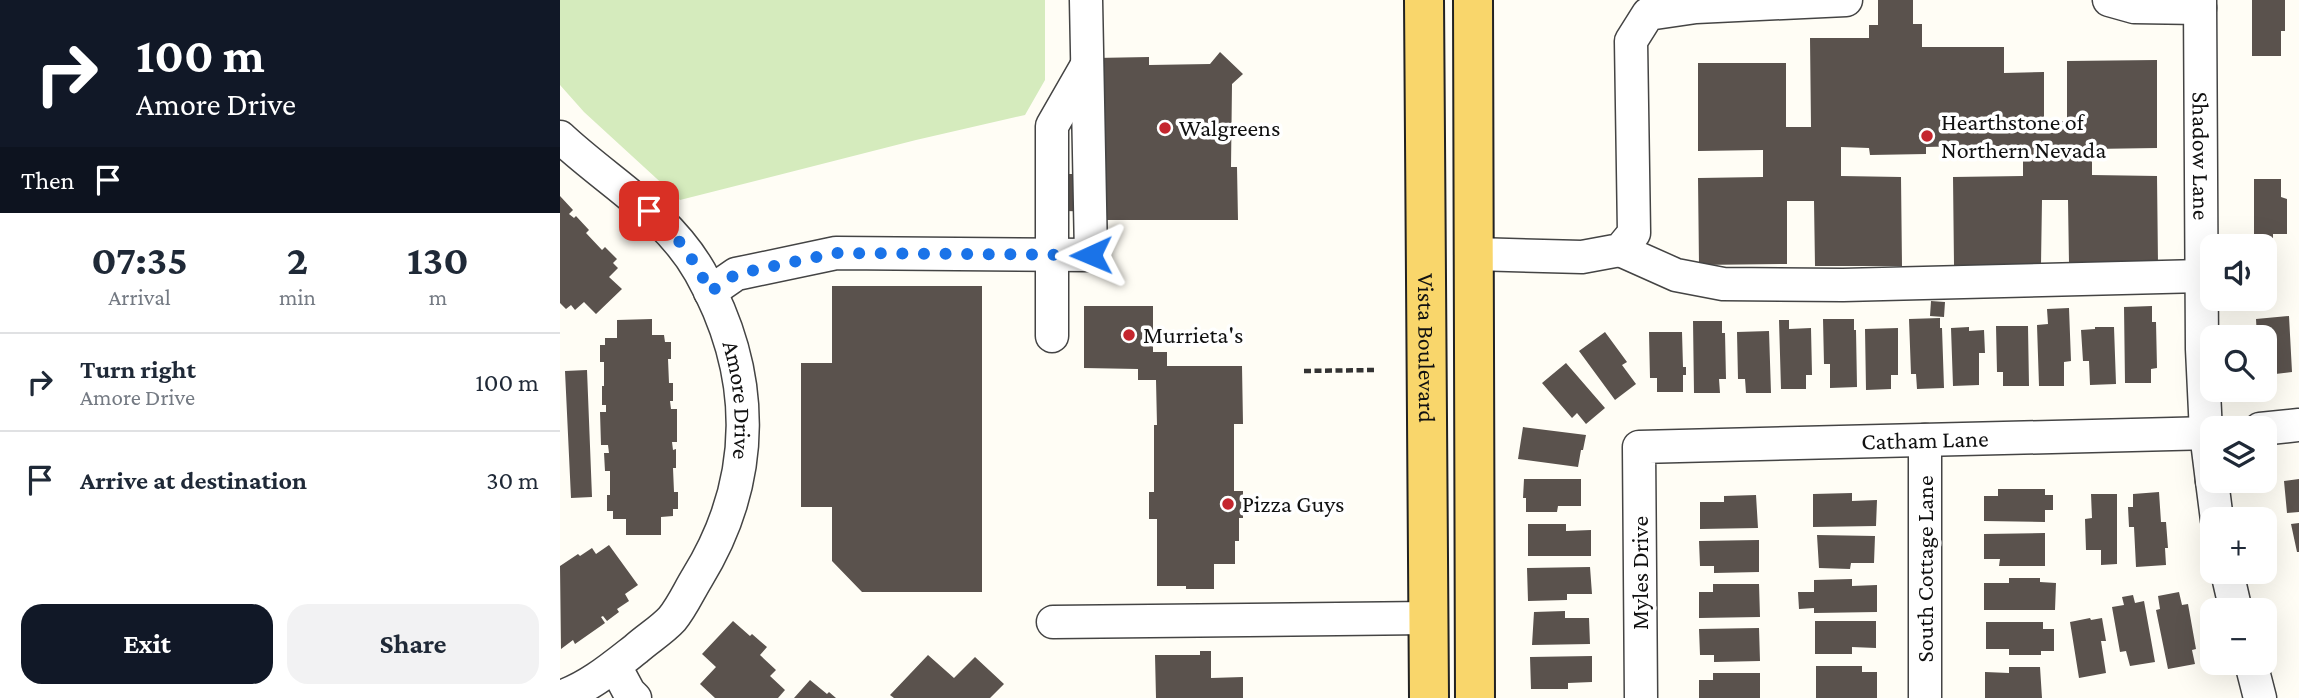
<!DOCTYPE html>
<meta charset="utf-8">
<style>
:root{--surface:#fff;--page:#f2f2f3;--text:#1f2937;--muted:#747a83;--line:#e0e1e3;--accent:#111827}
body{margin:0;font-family:"Crimson Pro",serif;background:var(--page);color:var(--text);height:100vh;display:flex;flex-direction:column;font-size:26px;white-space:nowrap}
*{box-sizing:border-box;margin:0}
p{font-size:23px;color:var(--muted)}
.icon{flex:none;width:38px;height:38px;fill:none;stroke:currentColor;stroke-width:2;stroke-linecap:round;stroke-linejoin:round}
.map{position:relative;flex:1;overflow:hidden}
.panel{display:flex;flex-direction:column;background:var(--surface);width:560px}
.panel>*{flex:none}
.banner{background:#111827;color:#fff;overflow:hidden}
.buttons{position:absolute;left:1640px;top:234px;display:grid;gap:14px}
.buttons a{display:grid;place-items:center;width:77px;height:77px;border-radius:14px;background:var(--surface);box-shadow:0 7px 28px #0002;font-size:35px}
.pin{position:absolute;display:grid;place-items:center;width:60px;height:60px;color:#fff;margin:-30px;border-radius:14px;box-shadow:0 4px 10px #0006}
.me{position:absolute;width:77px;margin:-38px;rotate:269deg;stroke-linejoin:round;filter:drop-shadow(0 0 5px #0008)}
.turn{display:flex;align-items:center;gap:24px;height:147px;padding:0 21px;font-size:32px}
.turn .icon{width:91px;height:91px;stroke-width:2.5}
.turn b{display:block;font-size:49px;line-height:60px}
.then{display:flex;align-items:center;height:66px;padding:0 21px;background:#0003;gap:14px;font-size:26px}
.eta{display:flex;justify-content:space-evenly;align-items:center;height:119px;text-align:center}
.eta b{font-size:42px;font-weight:700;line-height:49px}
.primary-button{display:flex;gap:14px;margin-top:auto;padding:14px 21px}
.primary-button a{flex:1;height:80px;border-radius:21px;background:var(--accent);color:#fff;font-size:28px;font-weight:700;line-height:80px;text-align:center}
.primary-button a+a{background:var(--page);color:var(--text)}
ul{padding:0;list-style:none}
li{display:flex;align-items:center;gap:21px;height:98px;padding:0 21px;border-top:2px solid var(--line)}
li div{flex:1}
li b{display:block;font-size:26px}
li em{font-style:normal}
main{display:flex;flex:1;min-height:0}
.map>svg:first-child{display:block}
</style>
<main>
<section class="panel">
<div class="banner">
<div class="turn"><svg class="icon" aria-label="right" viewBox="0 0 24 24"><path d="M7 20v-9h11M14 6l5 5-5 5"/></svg><div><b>100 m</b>Amore Drive</div></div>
<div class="then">Then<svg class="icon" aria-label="arrive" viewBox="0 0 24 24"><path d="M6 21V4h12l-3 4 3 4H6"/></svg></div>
</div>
<div class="eta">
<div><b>07:35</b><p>Arrival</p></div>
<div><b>2</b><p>min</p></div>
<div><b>130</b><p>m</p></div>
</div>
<ul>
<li><svg class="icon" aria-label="right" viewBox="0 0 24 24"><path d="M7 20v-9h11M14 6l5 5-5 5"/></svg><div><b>Turn right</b><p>Amore Drive</p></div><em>100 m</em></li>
<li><svg class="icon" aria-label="arrive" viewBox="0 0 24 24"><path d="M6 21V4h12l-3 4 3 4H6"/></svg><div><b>Arrive at destination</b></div><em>30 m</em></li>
</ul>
<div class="primary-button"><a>Exit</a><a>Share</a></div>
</section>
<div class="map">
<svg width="1739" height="698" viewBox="0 0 1739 698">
<rect width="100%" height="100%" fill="#fffdf5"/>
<!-- green -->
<path fill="#d5ebbd" d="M0,0H485V80L465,115L356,140L120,200L24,112L0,85Z"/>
<!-- building -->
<path fill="#5a524d" d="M1318,0H1353V24H1362V47H1444V73L1484,72V121H1507V61L1597,60V148L1532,149V175L1597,176L1598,263H1509L1508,200H1482L1481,265H1394L1393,177L1463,176V146H1432V160H1406L1405,146L1366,147V154L1310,155L1309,148L1281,147V176L1341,177L1342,266H1255L1254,201H1227V264L1139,265L1138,178L1203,177V150L1138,151V63H1226V127H1251L1250,38H1309V25H1318Z
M1692,0H1725V31H1721V56H1692Z
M660,52L683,74L672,84L671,167H677L678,220H539L538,212L506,211V174H538L535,58L589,57V65L650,64Z
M1694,179H1721V197L1727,199V234H1713V244L1709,248L1694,247Z
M0,196L13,210L9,214L14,218L16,216L29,230L26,233L42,250L45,247L57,259L53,263L58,268L49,277L62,289L36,314L24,302L15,310L11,305L6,309L0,303Z
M272,286H422V592H302L272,561V507H241V363H272Z
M1371,301L1385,302L1384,317L1370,316Z
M524,306H593V352H607V366H682L683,424H674V491H683V518H679V541H675V564H654V589H626V586H597V519H589V492H594V425H597L596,380H578V369L524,368Z
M1592,306V322H1596L1597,368L1591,369V383H1565L1564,307Z
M1509,308L1511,361L1504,362V386H1479L1477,325L1488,324L1487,309Z
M1729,316L1732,372L1707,375L1704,338H1697L1696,319Z
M1380,318V328H1382L1384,388L1357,389L1356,374H1351L1349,319Z
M92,319V335H104L105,342H111V359H108L109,383H113V401H110L111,409H117V442H112L113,450L116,449V468H113L114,492H118V509H113V516L101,517V535H66V519H53V511H47V495H50V471H45L44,453H49L48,445H41L40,412H46V405H42V386H44V362H40V345H45V338H57V320Z
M1263,319H1294V330H1296L1297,387L1270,388V364H1264Z
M1219,320H1229V329L1251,328L1252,375H1246V389H1221Z
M1133,321H1162V333H1165L1166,379H1159L1160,393H1134Z
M1436,326H1468L1469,386H1443V372H1437Z
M1409,327V331L1424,330L1425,353H1419V385L1393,386L1391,328Z
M1535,327H1554L1556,384L1530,385L1529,361H1523L1521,330L1535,329Z
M1338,328V375H1331V389L1306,390L1305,329Z
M1209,331L1211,393H1186L1185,379H1178L1177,332Z
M1045,332L1067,362L1062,365L1076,384L1055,400L1019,351Z
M1089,332H1122L1123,367H1126V375H1123V392H1097V378H1090Z
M1006,363L1045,408L1026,424L1017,413L1012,418L982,383Z
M27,370L32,497L11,498L5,371Z
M963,427L1026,435L1023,450H1021L1018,467L958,459Z
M964,479H1021V506H998L997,512H966V498H963Z
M1739,479V512L1727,513L1724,481Z
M1438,489H1485V495H1493V510H1485V522L1424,521V496H1438Z
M1599,492L1601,522H1606L1608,548H1605L1606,565L1576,567L1574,527H1569L1568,507H1573V494Z
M1292,493V501L1317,500L1316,526L1253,527V494Z
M1531,494H1557V564L1541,565V550H1526L1525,519L1532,518Z
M1196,495L1198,528L1140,529V502H1164V496Z
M1739,523V552H1737L1731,524Z
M968,524H1006V531L1031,530V556H968Z
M1485,533V566H1439L1440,559H1424V534Z
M1257,535L1315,536L1314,563H1291L1290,569L1259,568Z
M1199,540V572L1154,573V566H1140L1139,541Z
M49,545L78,585L65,594L69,601L57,609L59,612L47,621L43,616L41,617L45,623L15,644L13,640L1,649L0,566L18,554L20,556L32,548L36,554Z
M1030,567L1032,594H1007V600L968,601L967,568Z
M1449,578H1480V582L1496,583L1495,610H1424V583H1449Z
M1292,579V586L1317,585V612L1254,613V608L1239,609L1238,592H1254V580Z
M1153,584H1199L1200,617L1139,618V592H1153Z
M1619,592L1622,605L1628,604L1636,649L1632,650L1635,664L1608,669L1596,610L1600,609L1598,596Z
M1573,595L1575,603L1584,601L1595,662L1570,666L1566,651L1560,652L1552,607L1564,605L1562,597Z
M1005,611V618H1029L1030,644L972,645L974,612Z
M1530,618L1531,620L1542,618L1546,641H1541L1546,673L1519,678L1510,622Z
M173,621L190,636L192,634L207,647L200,655L216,670L210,676L225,690L218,698H155L140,684L156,667L142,654Z
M1255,621H1316V648L1292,647V654H1255Z
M1426,622H1483V629H1494V651H1481V655H1449V649H1426Z
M1199,628L1200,661L1154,662V655H1140L1139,629Z
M640,651H651V678L683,677V698H596L595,655H640Z
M368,655L394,678L415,657L444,684L430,698H334L330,695Z
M1032,656V682L1008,683V689H971L970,657Z
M1256,666H1302V672H1317V698H1256Z
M1449,667H1480L1482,698H1425V672L1449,673Z
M1153,673H1200V698H1139V680H1153Z
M250,680L267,694L269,692L276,698H234Z"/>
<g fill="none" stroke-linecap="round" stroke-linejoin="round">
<defs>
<g id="minor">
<path d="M1549,0L1574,7L1640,8"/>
<path id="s1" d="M1640,0L1642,349L1646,433L1652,481"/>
<path id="s2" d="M0,137C48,182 107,214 140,272C197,373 198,479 137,578C129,591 122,607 112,619C102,630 87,639 76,649C53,667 28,688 0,697"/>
<path d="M1060,250L1116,275L1163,284L1283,285L1642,276"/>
<path d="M914,254L1022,257L1060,250L1074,233L1071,41L1088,14L1136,7L1286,0"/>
<path d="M150,292L176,274L276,253L531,255L526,0"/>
<path d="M492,336V126L527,65"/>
<path d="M1700,429L1739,425"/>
<path d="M1365,440V698"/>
<path d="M1652,481L1657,520"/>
<path d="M1667,572L1676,611"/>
<path d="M493,622L868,618"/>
<path d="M1691,663L1700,698"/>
<path d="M55,666L69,692L75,698"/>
<path id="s3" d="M1081,698L1079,447L1652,433"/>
</g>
<g id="major">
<path id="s4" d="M864,0L869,698"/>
<path d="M913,0L915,698"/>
</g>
</defs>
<!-- minor casing -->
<use href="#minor" stroke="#444" stroke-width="35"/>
<!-- major casing -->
<use href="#major" stroke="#222" stroke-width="42"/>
<!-- path -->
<path stroke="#333" stroke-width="4.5" stroke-dasharray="7 3.5" stroke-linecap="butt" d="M744,371L814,370"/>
<!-- minor -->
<use href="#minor" stroke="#fff" stroke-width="32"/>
<!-- major -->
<use href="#major" stroke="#f9d66b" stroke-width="38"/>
</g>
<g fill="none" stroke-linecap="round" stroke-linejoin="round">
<!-- route -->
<path stroke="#1a73e8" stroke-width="12" stroke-dasharray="0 21.6" d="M89,211C116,233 135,260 150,292L176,274L276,253L531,255"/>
</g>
<!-- markers -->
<g fill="#c4262e" stroke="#fff" stroke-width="2.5">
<circle cx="605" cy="128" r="7"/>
<circle cx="1367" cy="136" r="7"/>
<circle cx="569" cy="335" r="7"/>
<circle cx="668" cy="504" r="7"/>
</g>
<g text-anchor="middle" stroke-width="7" stroke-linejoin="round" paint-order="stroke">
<!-- poi labels -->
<g font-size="24" fill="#111" stroke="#fff" text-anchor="start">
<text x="1381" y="130">Hearthstone of<tspan x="1381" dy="28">Northern Nevada</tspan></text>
<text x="619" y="136">Walgreens</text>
<text x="583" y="343">Murrieta's</text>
<text x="682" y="512">Pizza Guys</text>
</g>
<!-- street labels -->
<g font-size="24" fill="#111" stroke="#fff">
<text dy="8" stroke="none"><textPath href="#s1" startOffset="156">Shadow Lane</textPath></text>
<text dy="8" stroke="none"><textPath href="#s4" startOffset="348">Vista Boulevard</textPath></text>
<text dy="8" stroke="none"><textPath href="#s2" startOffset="331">Amore Drive</textPath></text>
<text dy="8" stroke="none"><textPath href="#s3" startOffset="537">Catham Lane</textPath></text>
<text transform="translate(1365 569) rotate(-90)" y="8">South Cottage Lane</text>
<text transform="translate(1080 573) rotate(-90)" y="8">Myles Drive</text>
</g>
</g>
</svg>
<div class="buttons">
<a><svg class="icon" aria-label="sound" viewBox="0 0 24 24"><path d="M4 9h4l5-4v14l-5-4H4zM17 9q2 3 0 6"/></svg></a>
<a><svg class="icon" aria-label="search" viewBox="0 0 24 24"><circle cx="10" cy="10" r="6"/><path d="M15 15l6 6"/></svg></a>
<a><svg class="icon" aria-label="layers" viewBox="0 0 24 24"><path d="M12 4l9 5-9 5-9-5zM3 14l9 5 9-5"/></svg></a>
<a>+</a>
<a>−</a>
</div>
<div class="pin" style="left:89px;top:211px;background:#d93025"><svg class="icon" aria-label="arrive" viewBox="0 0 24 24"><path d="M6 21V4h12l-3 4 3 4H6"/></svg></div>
<svg class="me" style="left:531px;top:255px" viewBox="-20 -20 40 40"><path d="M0-17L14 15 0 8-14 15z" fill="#1a73e8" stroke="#fff" stroke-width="4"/></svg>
</div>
</main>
